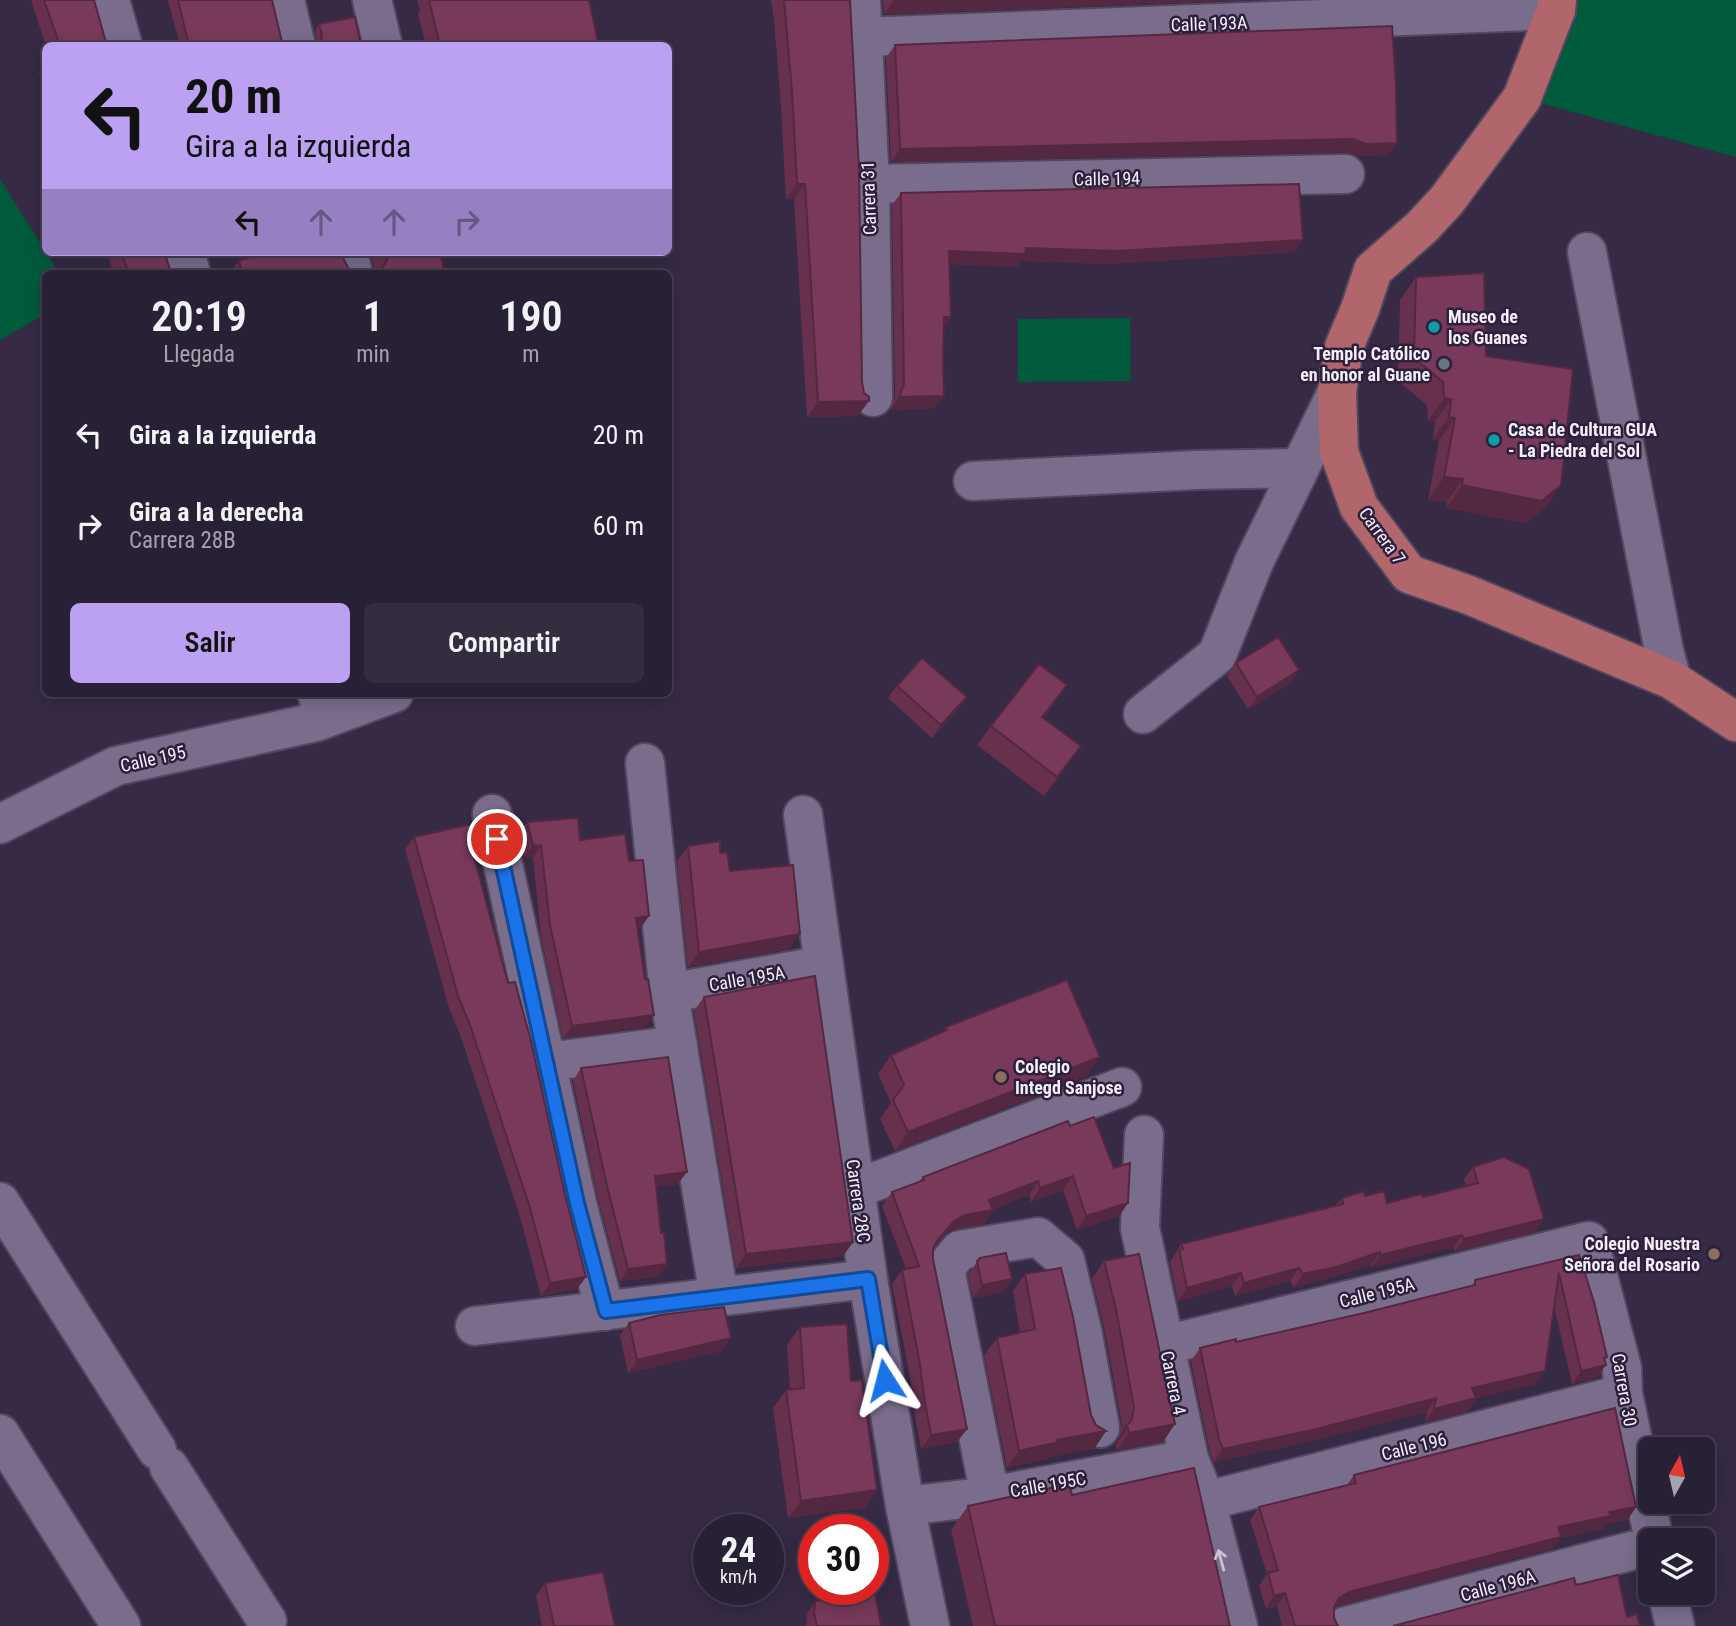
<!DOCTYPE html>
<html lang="es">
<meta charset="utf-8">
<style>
:root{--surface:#282034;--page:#342d40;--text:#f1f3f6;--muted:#a5a3ac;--line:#443e4f;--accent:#bca0f2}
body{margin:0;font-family:"Roboto Condensed",sans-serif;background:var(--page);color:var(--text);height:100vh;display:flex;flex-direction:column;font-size:26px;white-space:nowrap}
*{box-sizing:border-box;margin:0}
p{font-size:23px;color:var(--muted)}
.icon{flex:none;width:38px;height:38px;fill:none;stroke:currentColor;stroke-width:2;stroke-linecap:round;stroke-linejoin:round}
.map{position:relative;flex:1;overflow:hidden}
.details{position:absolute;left:42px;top:270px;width:630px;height:427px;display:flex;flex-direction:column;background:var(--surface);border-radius:10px;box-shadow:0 4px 18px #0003,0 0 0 2px var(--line)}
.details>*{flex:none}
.hud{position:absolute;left:42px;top:42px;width:630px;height:214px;border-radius:10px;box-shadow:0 4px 18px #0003,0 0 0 2px var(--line);background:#bca0f2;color:#111;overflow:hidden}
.needle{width:46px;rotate:8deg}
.tools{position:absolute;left:1638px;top:1437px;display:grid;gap:14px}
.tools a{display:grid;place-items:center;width:77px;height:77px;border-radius:10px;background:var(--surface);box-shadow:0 4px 18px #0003,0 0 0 2px var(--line);font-size:35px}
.speed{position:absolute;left:693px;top:1514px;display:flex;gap:14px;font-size:35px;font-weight:700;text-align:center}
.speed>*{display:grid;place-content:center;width:91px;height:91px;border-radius:50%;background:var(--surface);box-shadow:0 4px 18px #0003,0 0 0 2px var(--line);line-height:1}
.speed small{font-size:18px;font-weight:400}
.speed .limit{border:10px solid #d22;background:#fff;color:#111}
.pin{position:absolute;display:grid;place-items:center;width:60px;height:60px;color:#fff;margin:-30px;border:4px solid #fff;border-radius:50%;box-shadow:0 2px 7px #0007}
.me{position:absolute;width:77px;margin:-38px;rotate:351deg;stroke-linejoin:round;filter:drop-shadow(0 0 5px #0008)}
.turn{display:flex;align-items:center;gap:24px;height:147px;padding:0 28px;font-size:32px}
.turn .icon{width:91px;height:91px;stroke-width:2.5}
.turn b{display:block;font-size:49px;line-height:60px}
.lanes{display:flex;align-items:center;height:66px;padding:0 28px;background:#0003;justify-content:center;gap:35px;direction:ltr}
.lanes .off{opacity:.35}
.eta{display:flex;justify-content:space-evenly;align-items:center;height:119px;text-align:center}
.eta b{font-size:42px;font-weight:600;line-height:49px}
.cta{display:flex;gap:14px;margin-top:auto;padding:14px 28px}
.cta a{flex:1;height:80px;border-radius:10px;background:var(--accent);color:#111;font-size:28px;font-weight:600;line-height:80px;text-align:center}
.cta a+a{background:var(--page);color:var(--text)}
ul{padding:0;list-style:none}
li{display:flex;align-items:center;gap:21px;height:91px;padding:0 28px}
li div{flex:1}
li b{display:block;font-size:26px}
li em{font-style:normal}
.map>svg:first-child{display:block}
</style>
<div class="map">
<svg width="1736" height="1626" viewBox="0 0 1736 1626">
<rect width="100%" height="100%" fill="#362a45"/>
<!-- green -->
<path fill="#005a3c" d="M1578,0H1736V157L1533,101L1577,12Z
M0,179L54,265L57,273H46L45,314L0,340Z
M1130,318L1131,381L1018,382V319Z"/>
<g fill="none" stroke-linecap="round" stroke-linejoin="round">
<defs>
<path id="minor" d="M110,0L123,46
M285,0L296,46
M372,0L383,46
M861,0L870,184L873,397
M862,37L1556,10
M870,184L1345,174
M185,252L191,273
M348,252L353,273
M1587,252L1664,651L1672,680
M973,481L1196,470L1299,468
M1143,714L1217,655L1254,562L1337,392
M316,722L394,693
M645,763L669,993L719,1297
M492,814L577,1203L605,1311
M803,815L868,1279L905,1506L930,1626
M0,824L116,766L316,722L320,705L317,693
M669,993L824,965
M546,1062L678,1045
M1144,1135L1140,1228L1189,1459L1206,1501L1238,1626
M856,1189L1122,1087
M0,1202L157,1450
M475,1326L868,1279
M1165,1345L1589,1241L1622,1368L1623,1394L1654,1540
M0,1434L121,1626
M169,1467L267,1621
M990,1496L945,1268L960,1250L1038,1237L1065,1260L1082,1330L1100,1428
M1206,1501L1623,1394
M905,1506L990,1496L1189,1459
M1667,1592L1675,1626
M1346,1626L1650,1546"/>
<path id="major" d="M1557,0L1556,10L1522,98L1447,200L1422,227L1373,270L1360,309L1344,347L1337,392L1339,452L1359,507L1409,574L1469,595L1672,680L1736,722"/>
</defs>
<!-- minor casing -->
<use href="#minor" stroke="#52475d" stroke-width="42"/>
<!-- major casing -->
<use href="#major" stroke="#52475d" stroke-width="42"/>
<!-- minor -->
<use href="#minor" stroke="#7a6d8c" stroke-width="38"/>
<!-- major -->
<use href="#major" stroke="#b1666c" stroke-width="38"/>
</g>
<!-- wall -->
<path fill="#67314e" d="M31,0H94L107,46H46Z
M168,0H272L282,42L284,46H180Z
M417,0H589L599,46H426L418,14L420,11Z
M771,0H850L858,416L807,417L794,199H786L781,106L774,20Z
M883,0H1250L884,14Z
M319,24L356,46H317V42L315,31Z
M895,45L1397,143L1388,155L1357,156L1345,152L891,162L886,58Z
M46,63V90L39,73Z
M901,193L1303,240L1294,252L1108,264L1021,261L1017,267L950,264L951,317L944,327L943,361L944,396L935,408L890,410L895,397L892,205Z
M106,252H166V255L171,273H114Z
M370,252H440L444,273H374V268Z
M239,260H344L350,271L354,273H230Z
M1416,277L1486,356L1561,485L1545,508L1526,523L1446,508L1447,502L1428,500L1439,441L1433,439L1435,422L1428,421L1427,405L1398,381L1400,300Z
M1236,663L1299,670L1290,683L1248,709L1227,676Z
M897,686L958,710L932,738L888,698Z
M1054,704L1043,718L1068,765L1044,796L977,745L991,726Z
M527,822L580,840L629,861L640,929H637L645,979V1027L563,1038L541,937L533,858H524L519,834Z
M414,837L478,853L474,858L577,1289L541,1296L521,1220L461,1037L449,1008L405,849Z
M688,846L720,853L730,871L789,949L688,967L677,861Z
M704,997L853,1242L843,1256L736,1268L694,1011Z
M946,1027L1087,1076L895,1151L880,1119L891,1103L878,1074L891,1055L942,1033Z
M581,1068L678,1184L656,1187L661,1233L667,1264L658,1277L620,1281L598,1198L573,1081Z
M1070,1126L1114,1168L1128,1203L1119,1216L1077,1230L1063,1190L1031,1202L1029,1195L993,1209L984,1224L956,1229L943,1236L933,1249V1259L967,1429L957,1442L921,1449L914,1410L910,1377L892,1284L902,1270L906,1269L882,1206L892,1192L919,1182L923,1177Z
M1473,1167L1544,1219L1535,1232L1455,1251L1454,1247L1371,1268V1265L1327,1279L1294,1287L1290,1281L1235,1296L1232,1286L1178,1301L1170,1262L1181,1244L1336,1205L1342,1198L1365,1196L1387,1203L1423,1197L1466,1186L1464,1179Z
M1579,1255L1607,1357L1604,1360L1606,1365L1596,1378L1572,1384L1554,1306L1545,1371L1535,1384L1476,1398L1467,1412L1425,1422L1427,1412L1303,1443L1214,1462L1210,1453L1191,1361L1200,1348L1236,1342L1364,1313L1472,1286L1475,1280Z
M980,1258L1012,1279L1003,1292L973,1298L968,1274Z
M1104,1261L1163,1442L1117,1450L1116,1445H1113L1120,1435L1122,1424L1104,1326L1092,1279Z
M1025,1274L1096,1425L1106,1431L1094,1449L1049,1457L1047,1459L1007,1468L984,1355L997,1338L1020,1333L1013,1291Z
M629,1323L731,1338L722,1351L628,1373L620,1335Z
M800,1327L851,1381L865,1508L788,1518L773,1408L786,1390L790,1389L787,1345Z
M1354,1475L1636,1507L1627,1520L1606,1524L1603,1529L1560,1538L1552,1549L1340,1605L1334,1609V1618L1338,1626H1282L1277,1606L1266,1609L1259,1586L1267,1574L1250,1520L1259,1507L1347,1485Z
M1072,1495L1230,1626H973L951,1530L968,1506Z
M545,1583L615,1626H542L536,1596Z
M815,1601L881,1626H806L807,1614Z"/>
<!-- shaded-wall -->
<path fill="#542840" d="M894,0H1250L884,14Z
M360,41L356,46H335Z
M1353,139L1397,143L1388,155L1357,156L1345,152L891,162L900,149Z
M797,184H805L794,199H786Z
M1303,240L1294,252L1108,264L1021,261L1017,267L940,264L949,251Z
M944,317H951L942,330Z
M944,396L935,408L890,410L899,397Z
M1444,398L1451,399L1435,422L1428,421Z
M869,401L858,416L807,417L818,402Z
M1449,417L1455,418L1439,441L1433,439Z
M1444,477L1463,479L1447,502L1428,500Z
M1462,485H1561L1545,508L1526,523L1446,508Z
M1299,670L1290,683L1248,709L1257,697Z
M967,697L958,710L932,738L941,725Z
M1081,746L1068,765L1044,796L1057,777Z
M541,845L533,858H524L533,846Z
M649,916L640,929L627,930L636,918Z
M800,934L789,949L688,967L699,952Z
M654,1015L645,1027L563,1038L572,1026Z
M1100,1057L1087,1076L895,1151L908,1132Z
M687,1172L678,1184L647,1188L655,1176Z
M1073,1176L1063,1190L1031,1202L1040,1188Z
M1038,1181L1029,1195L986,1211L993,1210L984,1224L956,1229L943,1236L928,1254L953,1222L989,1200Z
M1128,1203L1119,1216L1077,1230L1086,1216Z
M1544,1219L1535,1232L1455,1251L1464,1239Z
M1462,1235L1454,1247L1371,1268L1380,1255Z
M853,1242L843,1256L736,1268L746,1254Z
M1380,1252L1371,1265L1327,1279L1294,1287L1303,1274Z
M667,1264L658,1277L620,1281L628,1269Z
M1299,1268L1290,1281L1235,1296L1244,1283Z
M1241,1273L1232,1286L1178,1301L1187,1288Z
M586,1277L577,1289L541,1296L550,1283Z
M1012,1279L1003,1292L973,1298L982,1285Z
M731,1338L722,1351L628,1373L637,1360Z
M1607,1357L1600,1366L1606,1365L1596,1378L1572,1384L1581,1371Z
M1545,1371L1535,1384L1476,1398L1467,1412L1425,1422L1434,1409L1472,1388Z
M1436,1398L1427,1412L1303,1443L1214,1462L1223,1449Z
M1175,1424L1163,1442L1117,1450L1129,1433Z
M1125,1428H1128L1116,1445H1113Z
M967,1429L957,1442L921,1449L931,1435Z
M1106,1431L1094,1449L1049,1457L1047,1459L1007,1468L1019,1451L1057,1440Z
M877,1490L865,1508L788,1518L801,1501Z
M1636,1507L1627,1520L1606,1524L1603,1529L1560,1538L1552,1549L1340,1605L1330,1611L1339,1598L1349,1592L1558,1527L1609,1512Z
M1285,1593L1277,1606L1266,1609L1274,1596Z"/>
<!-- building -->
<path fill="#78395b" stroke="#542840" stroke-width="2" d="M44,0H94L107,46H60Z
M178,0H272L282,42L284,46H189Z
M429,0H589L599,46H440Z
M784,0H850L859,170L862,382L864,393L869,397V401L818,402L805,184H797L792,91Z
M355,17L360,41L335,46H320L322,35L319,24Z
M1392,26L1396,87L1397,143L1366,144L1353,139L900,149L895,45Z
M1299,184L1303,240L1117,251L1026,248L1025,254L949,251L951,317H944L943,361L944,396L899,397L904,384L901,193Z
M121,252H166L167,253L165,254L171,273H129Z
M271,252H342L344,260L350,271L354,273H242L239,260Z
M387,252H440L444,273H376L381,270L387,261Z
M1484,273L1486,356L1573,369L1561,485L1542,501L1462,485L1463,479L1444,477L1455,418L1449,417L1451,399L1444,398L1443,382L1414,358L1416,277Z
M1278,637L1299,670L1257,697L1236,663Z
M922,658L967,697L941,725L897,686Z
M1039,664L1067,685L1042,717L1081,746L1057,777L991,726Z
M578,818L580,840L625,834L629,861L643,860L649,916L636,918L645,979H648L654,1015L572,1026L550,925L541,845L533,846L527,822Z
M472,824L478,853H473L508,983L515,982L531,1041L565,1195L586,1277L550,1283L530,1208L470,1025L458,996L414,837Z
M720,841V853L727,852L730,871L793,865L800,934L699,952L688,846Z
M815,976L853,1242L746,1254L704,997Z
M1067,980L1100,1057L908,1132L893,1100L904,1085L891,1055L947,1030L946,1027Z
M668,1057L687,1172L655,1176L661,1233H664L667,1264L628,1269L607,1186L581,1068Z
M1094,1117L1114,1168L1130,1163L1128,1203L1086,1216L1073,1176L1040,1188L1038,1181L989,1200L993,1210L965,1215L953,1222L937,1241L933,1249V1259L967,1429L931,1435L924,1397L920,1364L902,1270L919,1266L892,1192L924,1180L923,1177L1068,1121L1070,1126Z
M1504,1157L1529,1169L1544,1219L1464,1239L1462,1235L1380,1255V1252L1336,1267L1303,1274L1299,1268L1244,1283L1241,1273L1187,1288L1179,1250L1183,1249L1181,1244L1343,1204L1342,1198L1364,1191L1365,1196L1384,1191L1387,1203L1422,1194L1423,1197L1478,1183L1473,1167Z
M1006,1253L1012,1279L982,1285L977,1261L980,1258Z
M1139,1254L1175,1424L1129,1433L1128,1428H1125L1132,1419L1134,1407L1116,1309L1104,1261Z
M1579,1255L1594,1302L1607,1357L1604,1358L1606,1365L1581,1371L1559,1273L1545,1371L1472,1388L1476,1398L1434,1409L1436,1398L1312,1430L1223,1449L1219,1439L1200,1348L1236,1339V1342L1364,1313L1475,1285V1280Z
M1061,1268L1073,1317L1091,1415L1096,1425L1106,1431L1057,1440L1059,1442L1019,1451L997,1338L1035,1329L1025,1274Z
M724,1307L731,1338L637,1360L629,1323L660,1315Z
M847,1324L851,1381L862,1380L877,1490L801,1501L786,1390L804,1388L800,1327Z
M1615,1408L1636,1507L1609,1512L1611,1516L1558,1527L1561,1537L1349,1592L1339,1598L1334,1607V1618L1338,1626H1295L1285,1593L1274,1596L1268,1573L1278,1570L1259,1507L1356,1483L1354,1475Z
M1194,1468L1230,1626H995L968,1506L1069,1484L1072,1495Z
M603,1572L615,1626H554L545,1583Z
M1618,1575L1627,1617L1637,1614L1640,1626H1393L1574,1578L1576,1585Z
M875,1592L881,1626H817L814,1613L815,1601Z"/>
<!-- one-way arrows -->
<defs><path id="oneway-shaft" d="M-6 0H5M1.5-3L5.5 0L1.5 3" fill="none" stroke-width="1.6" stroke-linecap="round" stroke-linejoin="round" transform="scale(1.75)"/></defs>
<use stroke="#cac2d5" href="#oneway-shaft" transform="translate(1221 1560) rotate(-105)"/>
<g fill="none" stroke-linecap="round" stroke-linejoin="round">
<defs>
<path id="route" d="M497,839L577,1203L606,1311L868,1279L885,1380"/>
</defs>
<!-- route casing -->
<use href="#route" stroke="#114b97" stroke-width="18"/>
<!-- route -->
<use href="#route" stroke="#1a73e8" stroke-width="12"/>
</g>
<!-- markers -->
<g fill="#0f9aa8" stroke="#2c203a" stroke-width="2.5">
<circle cx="1434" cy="327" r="7"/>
<circle cx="1494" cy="440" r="7"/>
</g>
<circle fill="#6b7280" stroke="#2c203a" stroke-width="2.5" cx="1444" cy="364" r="7"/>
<g fill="#8d6e63" stroke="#2c203a" stroke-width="2.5">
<circle cx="1001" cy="1077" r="7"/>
<circle cx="1714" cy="1254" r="7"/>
</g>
<g text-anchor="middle" stroke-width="5" stroke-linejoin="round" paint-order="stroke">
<!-- street labels -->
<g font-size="18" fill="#f5effd" stroke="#2c203a">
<text transform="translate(1209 24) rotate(-2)" y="6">Calle 193A</text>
<text transform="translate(1107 179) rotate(-1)" y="6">Calle 194</text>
<text transform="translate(869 198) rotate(-92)" y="6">Carrera 31</text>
<text transform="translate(1382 536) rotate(54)" y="6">Carrera 7</text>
<text transform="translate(153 759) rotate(-13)" y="6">Calle 195</text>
<text transform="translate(747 979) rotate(-10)" y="6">Calle 195A</text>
<text transform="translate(858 1201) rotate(82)" y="6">Carrera 28C</text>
<text transform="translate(1377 1293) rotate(-14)" y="6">Calle 195A</text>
<text transform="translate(1173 1383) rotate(78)" y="6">Carrera 4</text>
<text transform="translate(1624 1390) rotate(80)" y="6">Carrera 30</text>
<text transform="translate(1414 1447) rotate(-14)" y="6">Calle 196</text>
<text transform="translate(1048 1485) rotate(-10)" y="6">Calle 195C</text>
<text transform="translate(1498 1586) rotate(-15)" y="6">Calle 196A</text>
</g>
<!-- poi labels -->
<g font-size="18" font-weight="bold" fill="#f5effd" stroke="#2c203a" text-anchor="start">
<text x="1448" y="323">Museo de<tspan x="1448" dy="21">los Guanes</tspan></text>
<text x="1430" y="360" text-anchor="end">Templo Católico<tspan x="1430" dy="21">en honor al Guane</tspan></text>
<text x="1508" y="436">Casa de Cultura GUA<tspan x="1508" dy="21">- La Piedra del Sol</tspan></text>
<text x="1015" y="1073">Colegio<tspan x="1015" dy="21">Integd Sanjose</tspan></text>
<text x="1700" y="1250" text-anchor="end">Colegio Nuestra<tspan x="1700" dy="21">Señora del Rosario</tspan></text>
</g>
</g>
</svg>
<div class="tools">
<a><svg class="needle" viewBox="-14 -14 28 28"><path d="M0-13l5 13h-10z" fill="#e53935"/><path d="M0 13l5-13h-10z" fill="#a5a3ac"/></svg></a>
<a><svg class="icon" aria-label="layers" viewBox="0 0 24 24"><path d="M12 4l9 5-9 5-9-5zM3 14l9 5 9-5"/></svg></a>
</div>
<div class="speed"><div>24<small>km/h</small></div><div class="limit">30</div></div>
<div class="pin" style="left:497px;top:839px;background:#d93025"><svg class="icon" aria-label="arrive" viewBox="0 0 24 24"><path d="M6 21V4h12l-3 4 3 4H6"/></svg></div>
<svg class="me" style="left:885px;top:1380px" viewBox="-20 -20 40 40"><path d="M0-17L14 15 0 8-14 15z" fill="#1a73e8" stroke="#fff" stroke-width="4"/></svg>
<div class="hud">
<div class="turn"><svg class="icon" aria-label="left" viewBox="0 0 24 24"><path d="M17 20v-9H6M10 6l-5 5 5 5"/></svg><div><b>20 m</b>Gira a la izquierda</div></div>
<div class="lanes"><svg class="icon" aria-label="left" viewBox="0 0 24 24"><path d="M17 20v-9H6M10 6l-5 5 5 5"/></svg><svg class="icon off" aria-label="ahead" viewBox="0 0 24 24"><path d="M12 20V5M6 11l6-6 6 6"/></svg><svg class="icon off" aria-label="ahead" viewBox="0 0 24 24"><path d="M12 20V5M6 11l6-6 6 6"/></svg><svg class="icon off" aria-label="right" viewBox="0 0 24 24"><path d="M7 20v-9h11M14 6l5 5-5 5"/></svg></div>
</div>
<section class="details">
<div class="eta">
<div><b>20:19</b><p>Llegada</p></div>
<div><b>1</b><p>min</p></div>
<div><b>190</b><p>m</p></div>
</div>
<ul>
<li><svg class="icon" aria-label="left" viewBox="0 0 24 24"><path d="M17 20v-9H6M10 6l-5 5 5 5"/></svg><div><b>Gira a la izquierda</b></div><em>20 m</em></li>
<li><svg class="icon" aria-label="right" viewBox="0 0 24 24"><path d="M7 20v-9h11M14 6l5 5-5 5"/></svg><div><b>Gira a la derecha</b><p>Carrera 28B</p></div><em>60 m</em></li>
</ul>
<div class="cta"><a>Salir</a><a>Compartir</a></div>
</section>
</div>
